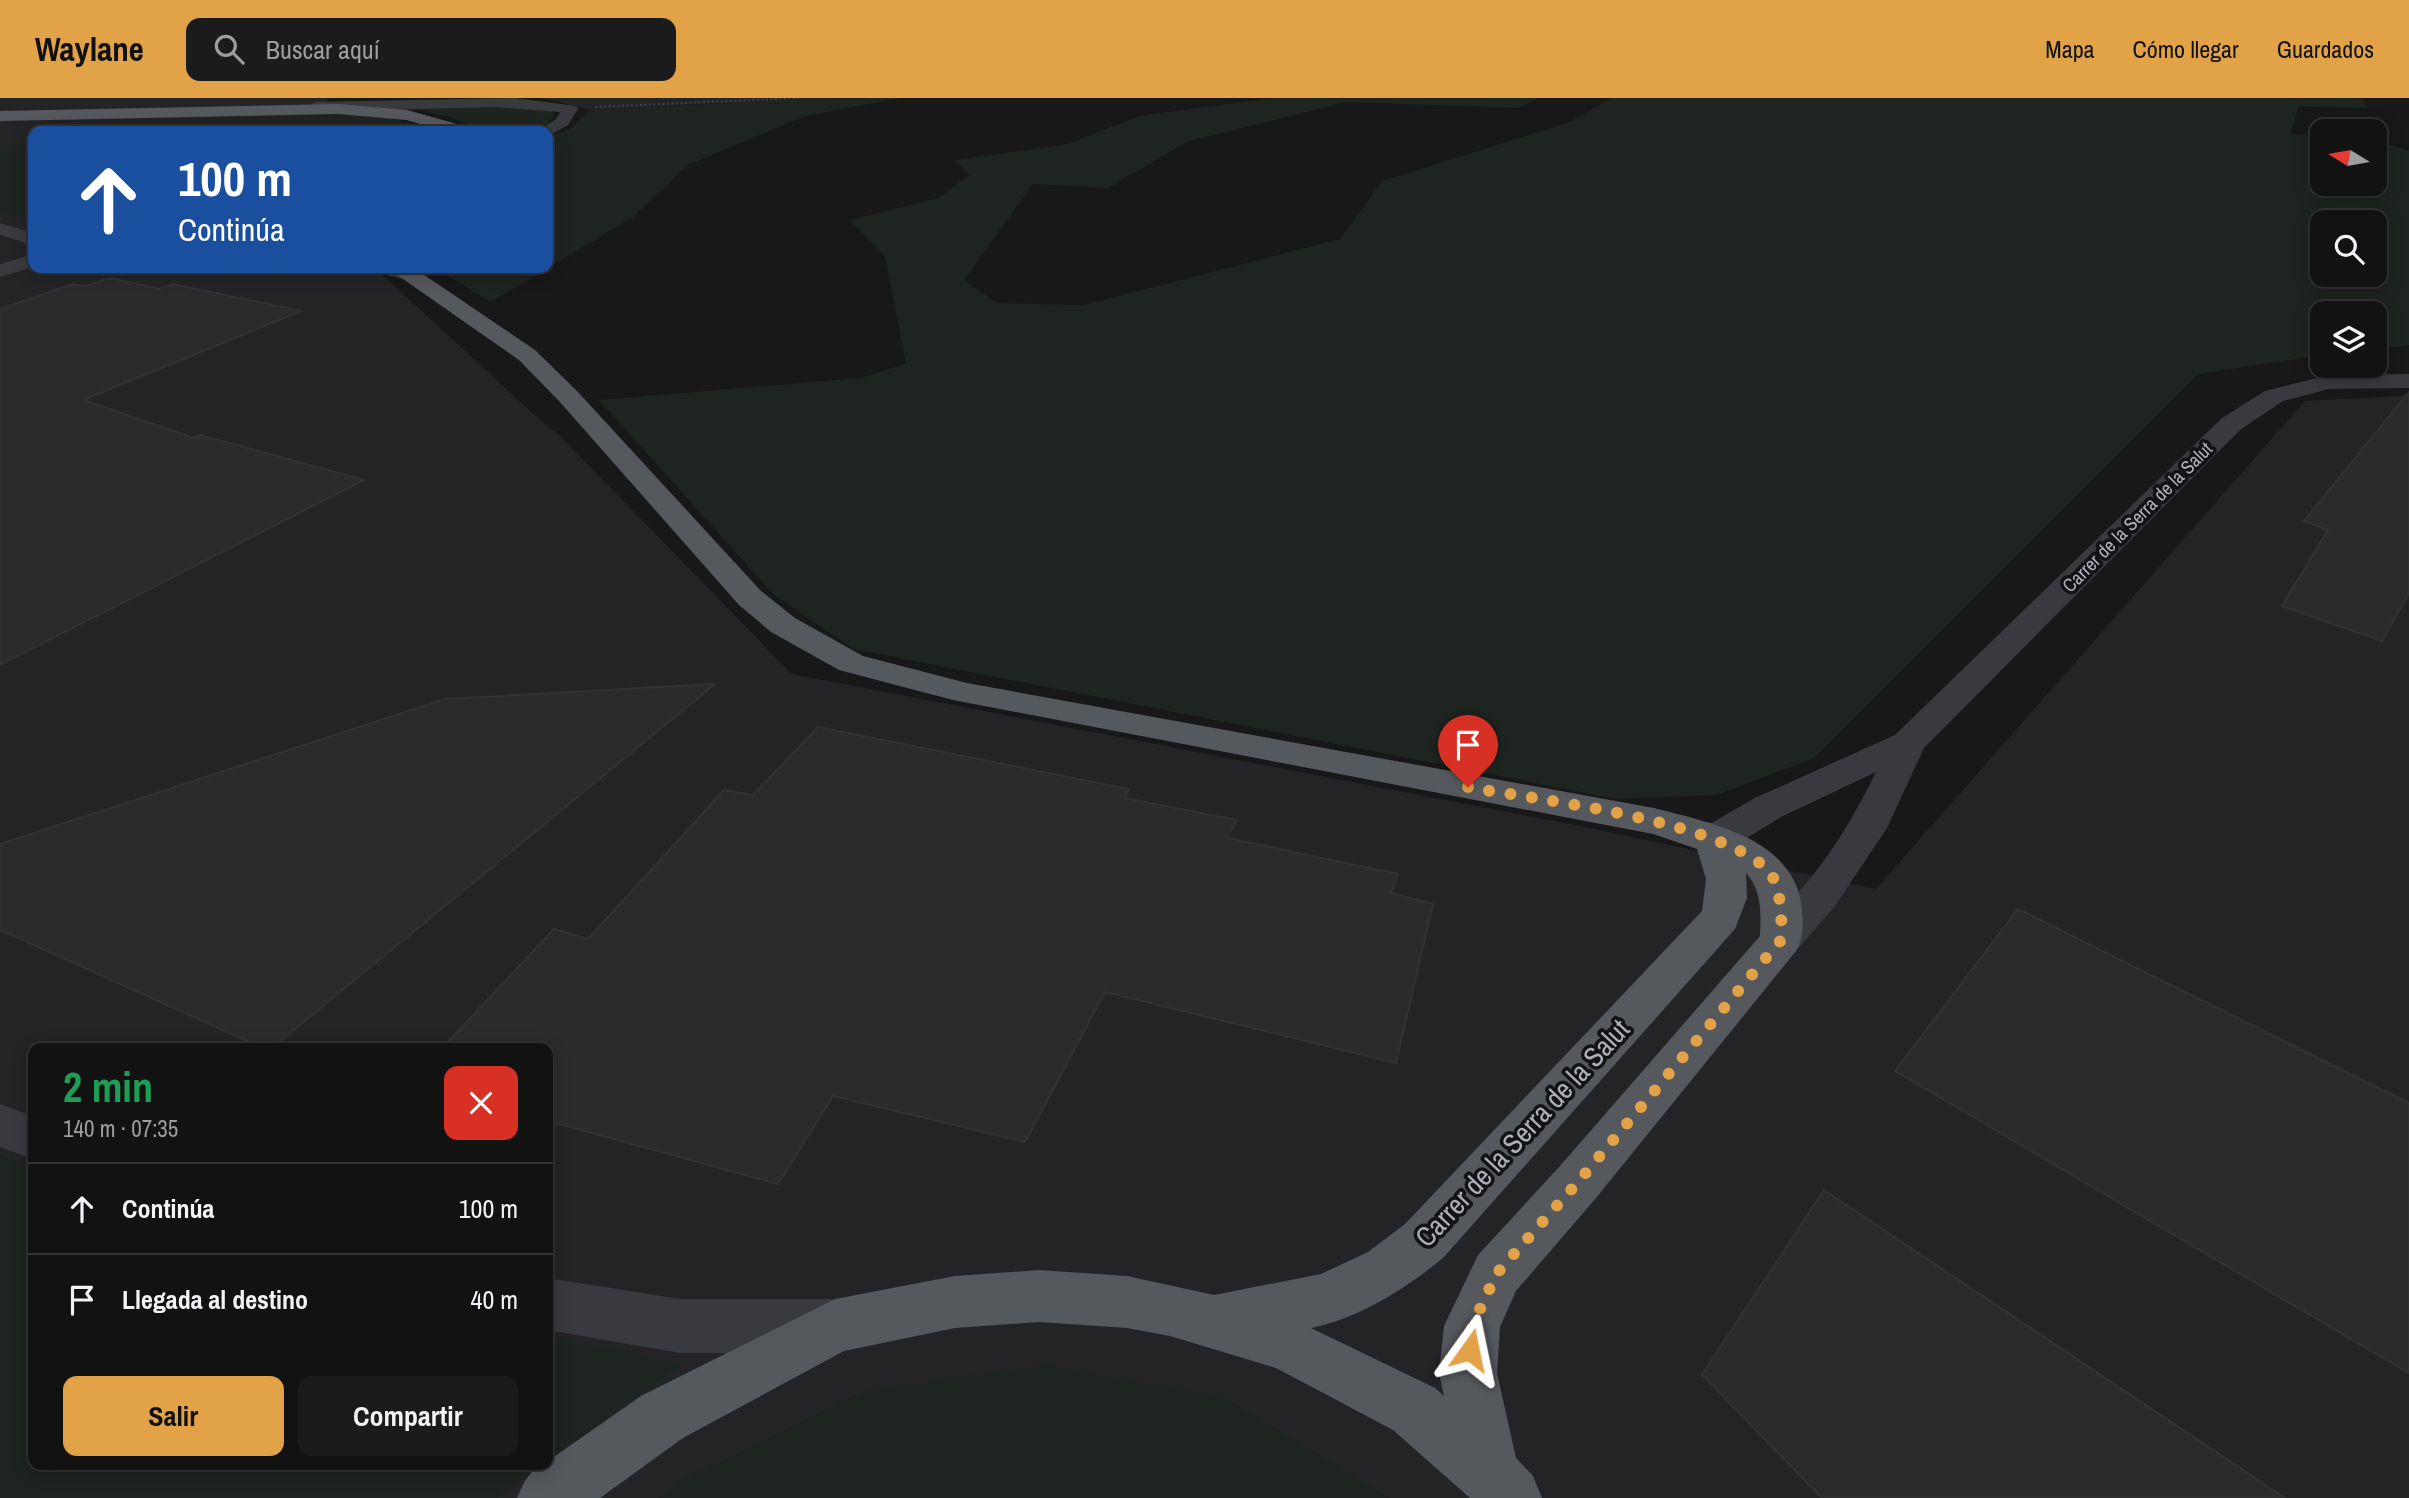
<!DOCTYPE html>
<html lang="es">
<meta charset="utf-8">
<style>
:root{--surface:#121213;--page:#1b1b1c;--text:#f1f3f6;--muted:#9c9ea0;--line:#313233;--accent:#e1a248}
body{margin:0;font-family:"Archivo Narrow",sans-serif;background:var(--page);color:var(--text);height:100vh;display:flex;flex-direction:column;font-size:26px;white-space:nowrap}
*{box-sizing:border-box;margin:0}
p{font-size:23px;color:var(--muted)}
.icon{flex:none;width:38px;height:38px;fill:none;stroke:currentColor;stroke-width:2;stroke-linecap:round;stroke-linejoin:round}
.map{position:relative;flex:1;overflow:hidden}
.drawer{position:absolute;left:28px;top:945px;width:525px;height:427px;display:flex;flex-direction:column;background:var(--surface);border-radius:14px;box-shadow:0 4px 18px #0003,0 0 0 2px var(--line)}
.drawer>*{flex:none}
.hud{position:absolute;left:28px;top:28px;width:525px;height:147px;border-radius:14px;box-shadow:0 4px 18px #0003,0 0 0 2px var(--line);background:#1a4fa0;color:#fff;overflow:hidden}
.needle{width:46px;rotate:281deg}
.controls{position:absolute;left:2310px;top:21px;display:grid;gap:14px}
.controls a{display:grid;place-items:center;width:77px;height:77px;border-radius:14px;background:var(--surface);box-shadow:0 4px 18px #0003,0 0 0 2px var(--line);font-size:35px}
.pin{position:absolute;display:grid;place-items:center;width:60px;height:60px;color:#fff;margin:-72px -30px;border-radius:50% 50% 50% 0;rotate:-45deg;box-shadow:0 0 7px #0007}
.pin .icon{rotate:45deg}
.me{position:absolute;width:77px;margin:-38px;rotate:12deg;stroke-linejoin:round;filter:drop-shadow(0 0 5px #0008)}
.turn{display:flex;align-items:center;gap:24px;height:147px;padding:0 35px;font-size:32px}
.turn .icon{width:91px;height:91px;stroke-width:2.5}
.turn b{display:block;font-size:49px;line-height:60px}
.round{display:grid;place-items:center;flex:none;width:74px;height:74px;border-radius:14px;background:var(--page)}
.head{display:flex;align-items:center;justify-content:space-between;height:119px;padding:0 35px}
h1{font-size:42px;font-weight:700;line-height:52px;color:#1e9e55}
.cta{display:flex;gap:14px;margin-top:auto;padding:14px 35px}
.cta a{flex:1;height:80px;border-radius:14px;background:var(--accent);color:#111;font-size:28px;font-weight:700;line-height:80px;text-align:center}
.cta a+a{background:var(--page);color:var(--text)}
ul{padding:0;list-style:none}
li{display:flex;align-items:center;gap:21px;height:91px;padding:0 35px;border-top:2px solid var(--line)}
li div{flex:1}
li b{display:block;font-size:26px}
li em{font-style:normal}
header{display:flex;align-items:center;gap:42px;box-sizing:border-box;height:98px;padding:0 35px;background:var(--accent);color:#111}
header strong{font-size:33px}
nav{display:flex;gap:38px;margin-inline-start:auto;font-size:24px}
.search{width:490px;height:63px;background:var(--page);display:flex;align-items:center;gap:18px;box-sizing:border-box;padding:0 24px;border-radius:14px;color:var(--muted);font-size:26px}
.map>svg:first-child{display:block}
</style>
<header>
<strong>Waylane</strong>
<div class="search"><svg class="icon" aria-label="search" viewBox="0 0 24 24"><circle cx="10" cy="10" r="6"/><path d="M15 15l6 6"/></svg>Buscar aquí</div>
<nav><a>Mapa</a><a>Cómo llegar</a><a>Guardados</a></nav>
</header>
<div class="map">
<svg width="2409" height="1400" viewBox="0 0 2409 1400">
<rect width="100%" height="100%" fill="#181819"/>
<!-- built -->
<path fill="#242426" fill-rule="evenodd" d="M0,0H329L325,6L404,33H33V170H375L538,320L559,337L792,576L1580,728L1876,791L2305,303L2399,298L2409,294V1400H0ZM33,950H548V1367H33Z
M544,0H813L590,12Z"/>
<!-- green -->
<path fill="#1e241f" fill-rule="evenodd" d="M813,0H901L805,18L688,67L632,120L548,170V39L569,31L590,12Z
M1271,0H1538L1519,10L1346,4L1189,43L1108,90L1033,86L964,182L996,205L1084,207L1340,141L1382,83L1570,24L1611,0H2358L2363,1L2367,10L2299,8L2290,36L2322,38V86H2375V43L2409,52V247L2375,251V215H2322V257L2198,276L1814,660L1717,697L1616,701L853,551L773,496L599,302L860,280L906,266L885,159L850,122L938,100L970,77L955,62L1067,46L1139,18ZM2322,124H2375V177H2322Z
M475,5L547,9L554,14C553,38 503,35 486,33C478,32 468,26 460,23C446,18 432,15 417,11Z
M337,14L391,20L437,33H80L92,27L75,24L0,25Z
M33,45V121L0,113V53Z
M434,170H548L491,204Z
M0,1057L33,1071V1367H542L496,1400H0Z
M548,1237L681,1267L548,1363Z
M1048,1266L1226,1301L1390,1400H659L675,1386L863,1294Z"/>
<!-- building -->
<path fill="#2b2b2d" stroke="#323235" stroke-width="2" d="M110,180L160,191L173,186L301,213L83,302L194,340L200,337L364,382L0,567V211L73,186L85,188Z
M2409,294V495L2382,543L2282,508L2328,432L2304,423Z
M715,586L272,950H263L0,832V746L445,601Z
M818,629L1129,691L1125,700L1237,722L1227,740L1398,776L1391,795L1433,806L1396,965L1105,894L1025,1044L833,998L778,1086L548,1023V950H442L554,831L588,841L724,692L753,697Z
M2018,811L2409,1005V1275L1895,973Z
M1824,1092L2285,1400H1822L1702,1277Z"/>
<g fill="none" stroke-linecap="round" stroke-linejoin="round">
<!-- path -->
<path stroke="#3f4145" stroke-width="2" stroke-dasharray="2 2.5" stroke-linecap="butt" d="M595,9L799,0"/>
<!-- minor -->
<path fill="#393a3e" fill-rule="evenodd" d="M515,0L576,8L578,11L568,27L548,38V33H538L556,21L560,14L495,9L315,14L307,9L315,4Z
M0,125L33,135V147L0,137Z
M33,156V169L0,179V166Z
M369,170L415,171L418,176L415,181L407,182L373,174Z
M2409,276V290L2329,291L2283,303L2240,332L1924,650L1887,730L1835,808L1796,853L1781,858L1766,853L1759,842C1771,822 1789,806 1804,788C1833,754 1856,715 1876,674L1783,718L1727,752L1713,756L1699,752L1693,742L1699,732L1755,700L1895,637L2222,320L2265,293L2329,277Z
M0,1006L33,1018V1061L0,1049Z
M548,1180L680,1201H833L853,1209L861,1228L853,1247L833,1255H680L548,1232Z"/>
<!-- major -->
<path fill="#55585d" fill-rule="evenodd" d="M338,6L407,12L468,29L470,33H445L406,22L338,16L0,23V13Z
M390,170H414L535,252L577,293L761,493L795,520L863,558L967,585L1654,710C1711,725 1796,740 1802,812C1803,827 1804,840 1796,853L1596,1100L1516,1193L1500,1229L1497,1275L1516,1360L1533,1378L1542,1400H1470L1393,1332L1276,1270L1170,1238L1127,1230L1039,1224L955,1230L844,1253L683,1340L600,1400H517C524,1385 529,1369 548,1367V1363L641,1298L835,1201L955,1178L1039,1172L1127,1178L1214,1197L1321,1176L1368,1154L1405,1126L1702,813L1706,781L1697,751L1653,736L953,602L839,572L771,534L739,507L559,303L519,262L393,174ZM1746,775C1762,792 1761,816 1760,838L1560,1068L1478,1157L1444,1228L1439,1275L1444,1298L1435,1290L1311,1230C1360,1220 1405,1191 1443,1160L1735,831L1747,800Z"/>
</g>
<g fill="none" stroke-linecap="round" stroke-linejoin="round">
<!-- route -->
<path stroke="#e1a248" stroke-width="12" stroke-dasharray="0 21.6" d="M1468,689C1544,703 1710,721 1766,770C1782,785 1782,822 1781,842L1578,1084L1497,1175L1472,1228L1470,1252"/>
</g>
<g text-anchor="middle" stroke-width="7" stroke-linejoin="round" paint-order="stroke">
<!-- far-street labels -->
<g font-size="19" fill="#abb0b8" stroke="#131315">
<text transform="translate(2137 419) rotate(-45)" y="7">Carrer de la Serra de la Salut</text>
</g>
<!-- near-street labels -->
<g font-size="28" fill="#abb0b8" stroke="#131315">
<text transform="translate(1522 1035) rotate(-47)" y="10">Carrer de la Serra de la Salut</text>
</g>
</g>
</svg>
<div class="controls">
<a><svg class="needle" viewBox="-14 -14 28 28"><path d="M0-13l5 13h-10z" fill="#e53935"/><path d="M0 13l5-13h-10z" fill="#9c9ea0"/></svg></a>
<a><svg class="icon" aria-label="search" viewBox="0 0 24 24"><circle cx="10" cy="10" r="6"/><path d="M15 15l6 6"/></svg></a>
<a><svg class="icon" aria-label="layers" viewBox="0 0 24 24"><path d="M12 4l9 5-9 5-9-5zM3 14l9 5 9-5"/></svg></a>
</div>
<div class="pin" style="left:1468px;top:689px;background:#d93025"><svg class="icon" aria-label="arrive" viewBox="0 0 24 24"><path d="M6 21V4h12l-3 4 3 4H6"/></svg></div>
<svg class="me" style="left:1470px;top:1252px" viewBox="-20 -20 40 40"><path d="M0-17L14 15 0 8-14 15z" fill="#e1a248" stroke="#fff" stroke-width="4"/></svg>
<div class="hud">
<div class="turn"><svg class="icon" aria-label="ahead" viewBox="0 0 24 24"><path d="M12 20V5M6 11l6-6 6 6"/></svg><div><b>100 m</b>Continúa</div></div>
</div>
<section class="drawer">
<div class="head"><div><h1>2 min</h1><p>140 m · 07:35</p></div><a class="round" style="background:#d93025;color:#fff"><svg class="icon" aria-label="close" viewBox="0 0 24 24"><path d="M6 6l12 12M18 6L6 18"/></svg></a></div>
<ul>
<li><svg class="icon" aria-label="ahead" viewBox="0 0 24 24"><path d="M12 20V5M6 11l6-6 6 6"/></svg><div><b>Continúa</b></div><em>100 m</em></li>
<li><svg class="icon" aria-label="arrive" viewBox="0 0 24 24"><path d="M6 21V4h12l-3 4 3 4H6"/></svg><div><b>Llegada al destino</b></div><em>40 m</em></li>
</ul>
<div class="cta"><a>Salir</a><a>Compartir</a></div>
</section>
</div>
